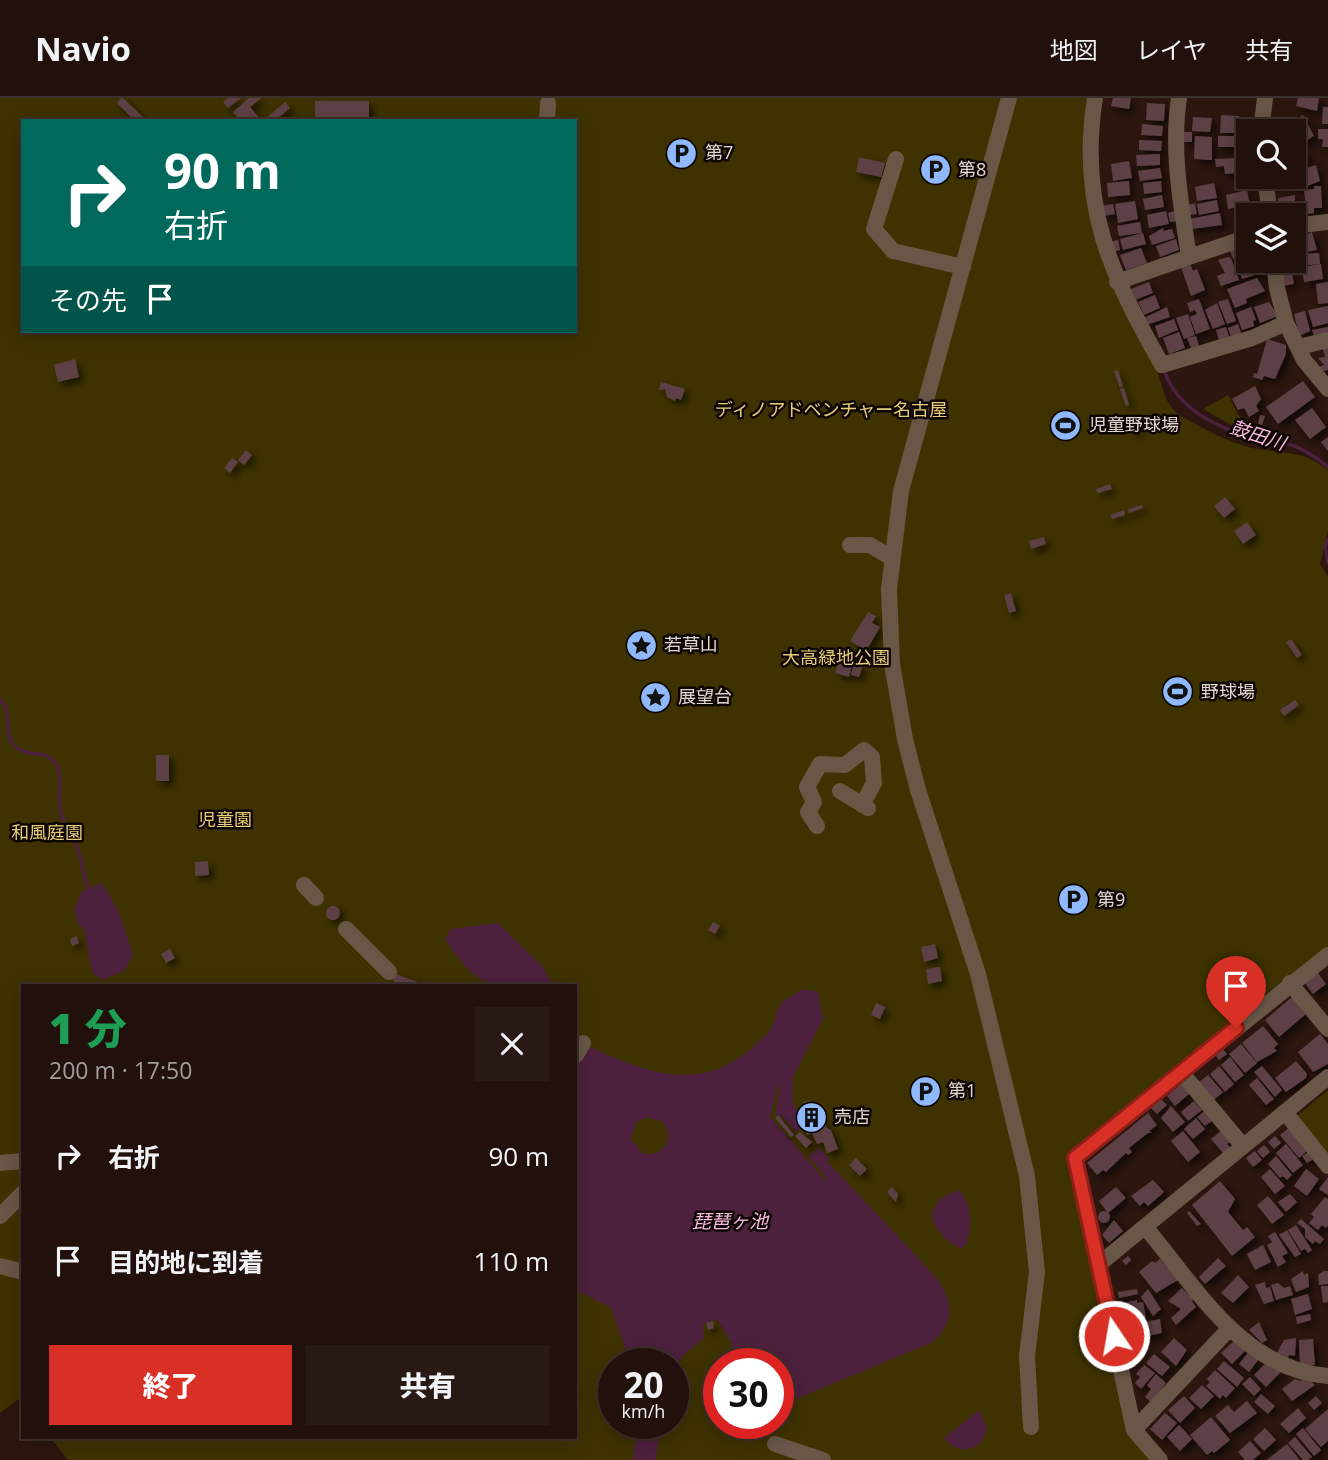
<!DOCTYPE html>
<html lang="ja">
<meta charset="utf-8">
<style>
:root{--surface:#21100b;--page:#291914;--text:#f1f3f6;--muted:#a29d9d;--line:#3e302c;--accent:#d93025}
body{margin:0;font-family:"Open Sans","Noto Sans JP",sans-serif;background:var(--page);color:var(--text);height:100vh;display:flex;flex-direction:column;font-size:26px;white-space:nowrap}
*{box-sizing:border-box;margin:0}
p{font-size:23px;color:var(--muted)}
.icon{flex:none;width:38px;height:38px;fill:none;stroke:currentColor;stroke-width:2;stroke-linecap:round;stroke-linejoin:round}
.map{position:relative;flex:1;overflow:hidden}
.details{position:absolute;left:21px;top:886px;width:556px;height:455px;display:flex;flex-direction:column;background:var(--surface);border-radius:0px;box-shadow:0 4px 18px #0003,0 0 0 2px var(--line)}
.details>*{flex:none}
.guide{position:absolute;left:21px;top:21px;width:556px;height:214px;border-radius:0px;box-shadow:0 4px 18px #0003,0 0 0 2px var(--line);background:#00695c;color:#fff;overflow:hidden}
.controls{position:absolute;left:1236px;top:21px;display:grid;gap:14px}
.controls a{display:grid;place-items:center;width:70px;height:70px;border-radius:0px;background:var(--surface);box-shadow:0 4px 18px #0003,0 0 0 2px var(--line);font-size:35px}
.speed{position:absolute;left:598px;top:1250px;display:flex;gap:14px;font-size:35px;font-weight:700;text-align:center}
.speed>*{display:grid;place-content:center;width:91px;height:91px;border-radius:50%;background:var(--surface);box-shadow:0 4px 18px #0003,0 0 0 2px var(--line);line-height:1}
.speed small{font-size:18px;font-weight:400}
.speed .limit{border:10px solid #d22;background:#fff;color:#111}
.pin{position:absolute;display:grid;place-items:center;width:60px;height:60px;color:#fff;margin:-72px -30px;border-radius:50% 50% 50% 0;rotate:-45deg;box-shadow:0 0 7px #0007}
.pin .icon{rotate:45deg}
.me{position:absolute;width:77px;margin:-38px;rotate:348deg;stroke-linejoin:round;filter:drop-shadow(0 0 5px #0008)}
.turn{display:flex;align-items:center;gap:24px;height:147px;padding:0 28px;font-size:32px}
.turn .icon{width:91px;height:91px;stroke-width:2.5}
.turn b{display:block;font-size:49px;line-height:60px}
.then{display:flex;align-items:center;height:66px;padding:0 28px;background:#0003;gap:14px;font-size:26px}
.round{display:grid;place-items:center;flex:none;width:74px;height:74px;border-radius:0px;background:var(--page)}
.headline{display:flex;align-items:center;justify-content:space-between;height:119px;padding:0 28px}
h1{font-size:42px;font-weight:800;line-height:52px;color:#1e9e55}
.cta{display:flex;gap:14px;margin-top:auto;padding:14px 28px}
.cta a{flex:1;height:80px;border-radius:0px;background:var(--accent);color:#fff;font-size:28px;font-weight:800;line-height:80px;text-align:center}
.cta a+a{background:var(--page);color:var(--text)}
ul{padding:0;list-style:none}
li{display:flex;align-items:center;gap:21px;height:105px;padding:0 28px}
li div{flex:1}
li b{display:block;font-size:26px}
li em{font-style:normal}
header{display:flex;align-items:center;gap:42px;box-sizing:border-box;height:98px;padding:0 35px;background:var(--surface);border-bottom:2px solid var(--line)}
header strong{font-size:33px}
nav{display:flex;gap:38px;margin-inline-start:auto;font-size:24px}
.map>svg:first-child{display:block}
</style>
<header>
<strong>Navio</strong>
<nav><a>地図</a><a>レイヤ</a><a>共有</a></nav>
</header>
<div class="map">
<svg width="1328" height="1362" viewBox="0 0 1328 1362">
<defs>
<filter id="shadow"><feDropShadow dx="4.5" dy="4.5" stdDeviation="3.5" flood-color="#0009"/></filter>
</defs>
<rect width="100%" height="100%" fill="#2c160f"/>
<!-- green -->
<path fill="#3e3200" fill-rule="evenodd" d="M0,0H1090C1094,52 1091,127 1108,176C1119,210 1144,238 1156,271C1164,290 1164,309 1184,320C1208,333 1237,349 1264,352C1292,356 1304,354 1328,372V434L1320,466L1328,478V849L1264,897L1069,1058L1128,1335L1152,1362H68L50,1339H576V887H23V1305L19,1301L0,1315ZM23,23H576V233H23ZM614,1265H674V1325H614ZM719,1265H779V1325H719Z
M1228,297L1241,321L1231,327L1203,311Z
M1328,992V1062L1297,1023L1298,1017Z"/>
<!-- water -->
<path fill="#4d203d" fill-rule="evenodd" d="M102,785L119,814L133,857L124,873L102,882L92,874L84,830L78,826L74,811L82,793Z
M498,825L542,868L553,887C492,887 482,897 445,841L451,831Z
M802,891L818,894L823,921L793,979V1004L803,1029L796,1034L781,1018L775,1017L780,988L778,987L770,1019L826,1083L827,1081L808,1058L819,1050L828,1059V1064L934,1177C953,1202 957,1220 933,1244L779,1308V1265H735L731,1244L717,1221L703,1226L704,1240L684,1257L674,1272V1265H625L628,1258L611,1210L576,1192V942C649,977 708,1003 770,932C776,925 775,914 780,907C785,901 795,896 802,891ZM646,1019L663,1024C675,1041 664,1059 644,1056L631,1042L636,1025Z
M958,1092C973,1100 974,1143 962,1150C948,1147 934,1130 931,1116L941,1100Z
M979,1312L987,1331L981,1345C967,1355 954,1353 944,1340Z"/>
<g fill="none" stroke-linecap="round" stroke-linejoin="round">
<!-- stream -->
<path stroke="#4d203d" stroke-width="3.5" d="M1165,274C1178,314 1225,333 1264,343C1272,345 1282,344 1291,347C1305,351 1317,360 1328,369
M1328,441L1325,449L1328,465
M0,601C14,620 4,634 13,646C24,661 46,650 56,666C63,678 58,696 60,709C61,722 69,732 75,744C81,758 84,775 88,791"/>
<!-- river -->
<path stroke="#4d203d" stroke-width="23" d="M644,1362L648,1335"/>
</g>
<!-- building -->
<path fill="#5d4145" filter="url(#shadow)" d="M121,0H123L147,23H135L117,5Z
M228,0H241L228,10L223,4Z
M249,0H261L250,9L262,23H240L233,14Z
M1113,0H1131L1129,11L1111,8Z
M1298,0H1319L1317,13L1296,8Z
M315,3H369V23H315Z
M285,4L290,10L275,23H263Z
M1147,5L1165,6L1164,23L1146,22Z
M1323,9H1328V26H1322Z
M1221,17L1239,18L1238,35H1220Z
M1303,17L1314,38L1297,48L1293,43V33H1289L1285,27Z
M1193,19L1212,20L1210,34L1192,33Z
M1142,26L1163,28L1162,38L1141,37Z
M1318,31H1328V49H1322L1323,41H1318Z
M1183,34H1192V44H1183Z
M1195,38L1212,39V62L1194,61Z
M1218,38H1240V49H1218Z
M1139,42L1162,43L1161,53L1139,52Z
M1305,55L1308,66L1293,70V56Z
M1160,56V67L1137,68L1136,57Z
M859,59L885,65L881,79L856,74Z
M1238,60L1239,75L1225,76L1224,68L1216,69L1215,61Z
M1129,63L1132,80L1113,83L1111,66Z
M1316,67L1320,83L1297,92L1295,86L1291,87L1289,79H1293V74Z
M1160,70L1162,80L1140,83L1138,73Z
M1129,83L1130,97L1108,99L1107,85Z
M1161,83L1162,94L1144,96L1143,85Z
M1214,85L1217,100L1197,103L1195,89Z
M1314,88H1321L1322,110H1314V115L1307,116L1304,92L1314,91Z
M1247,92L1250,107L1228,111L1226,97Z
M1162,97L1164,109L1145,112L1143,101Z
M1295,97V109L1288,110L1289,116L1280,117L1278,100Z
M1217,102L1219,113L1199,117L1197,106Z
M1135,103L1138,121L1118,125L1115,106Z
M1195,105L1197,116L1190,117L1188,107Z
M1113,106L1115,116L1103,118L1101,108Z
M1166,113L1169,126L1149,130L1147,117Z
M1175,113L1177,123L1170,124L1168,115Z
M1220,115L1222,127L1192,131L1190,121Z
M1140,124L1142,135L1119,138L1117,128Z
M1163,130L1164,133L1172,131L1175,140L1152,147L1149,138Z
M1312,134L1317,152L1305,154L1303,139Z
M1143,135L1146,146L1123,152L1120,141Z
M1176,141L1179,152L1160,159L1156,148Z
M1118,142L1120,152L1113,154L1110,144Z
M1293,143H1299L1300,156L1319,155L1320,166L1298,168Z
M1240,149L1243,158L1233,161L1230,152Z
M1141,150L1147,165L1126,172L1120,157Z
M1248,157V163H1264L1267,173L1242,181L1235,162Z
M1228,159L1231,160L1239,182L1221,188L1217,178L1225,175L1218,162Z
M1190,166L1193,173L1197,171L1205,192L1191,198L1181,169Z
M1321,166L1323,181L1304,184L1302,169Z
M1292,175L1294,186L1283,188L1281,177Z
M1257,180L1265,193L1246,201L1247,205L1235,210L1227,191Z
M1149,184L1153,195L1135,202L1131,191Z
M1328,184V205L1318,206L1316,186Z
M1155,197L1160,210L1144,217L1138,204Z
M1199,201L1210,231L1196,236L1190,219L1197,216L1195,212L1190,214L1187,205Z
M1228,201L1236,223L1227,226L1218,204Z
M1269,204L1278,218L1260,225L1254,209Z
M1217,205L1225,226L1213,231L1205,212Z
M1328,208V225L1313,229L1308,212Z
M1167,209L1170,219L1146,227L1144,220Z
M1251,209L1256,222L1253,223L1254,228L1242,232L1236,215Z
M1305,213L1310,233L1299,238L1294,216Z
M1188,216L1195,237L1184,241L1176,220Z
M1174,221L1178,232L1159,240L1155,228Z
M1238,226L1241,235L1231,239L1228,230Z
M1226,229L1229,239L1219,242L1216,232Z
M1328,229V236L1314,238L1312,232Z
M1179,234L1185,250L1169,256L1163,240Z
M1196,238L1199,248L1191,250L1187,240Z
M1267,241L1286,247V256L1275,281L1264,278L1262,282L1253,279L1254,275L1257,276Z
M1328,249V272L1320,274L1318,269L1324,267L1318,260L1325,259L1323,251Z
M75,261L79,279L58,284L54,267Z
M1118,272L1123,288L1120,290L1114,273Z
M1303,283L1315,299L1278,326L1266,309Z
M661,284L685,291L681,302L676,300L675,303L667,299L665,291L659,292Z
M1255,288L1261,301L1256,308L1259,313L1249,319L1244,310L1238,312L1232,301Z
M1124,290L1129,307L1126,308L1120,291Z
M1312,310L1326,329L1310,341L1295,322Z
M1260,317L1265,318L1262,327L1258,326Z
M1136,323L1139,334L1134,335L1130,325Z
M1328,339V353L1321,344Z
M246,352L252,357L244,367L238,362Z
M232,360L238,364L230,375L224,370Z
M1110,386L1112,391L1098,395L1096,391Z
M1225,399L1235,411L1224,420L1214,408Z
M1142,407L1143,410L1129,415L1128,411Z
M1124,412L1125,417L1112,421L1110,417Z
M1247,424L1256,437L1243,446L1234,433Z
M1044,439L1046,446L1031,451L1029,443Z
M1011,495L1016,513L1009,515L1004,497Z
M868,514L876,518L872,525L880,529L866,553L850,543Z
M1291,541L1302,557L1297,560L1286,544Z
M839,561L853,564L849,579L835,575Z
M854,565L863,567L859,579L851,577Z
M650,593L662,598L658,604L647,599Z
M1295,602L1299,607L1284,618L1280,612Z
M156,657H169V683H156Z
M208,763L209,777L195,778V764Z
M326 815a7 7 0 1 1 14 0a7 7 0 1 1-14 0Z
M713,824L720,828L715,836L708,832Z
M77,838L79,845L72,848L70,841Z
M935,846L938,860L924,864L921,849Z
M170,851L175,860L166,865L161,856Z
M940,869L942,883L928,886L926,871Z
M389,874L427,887H396Z
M1318,875L1326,886L1313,896L1305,885Z
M1292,899L1306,916L1279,939L1265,922Z
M876,905L885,909L880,921L871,917Z
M1263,928L1278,946L1274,950L1277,953L1257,964L1242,945Z
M1320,936L1328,946V966L1313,974L1298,954Z
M1241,946L1257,965L1245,975L1229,956Z
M1221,949L1227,956L1219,962L1214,955Z
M1230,959L1244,977L1235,984L1221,967Z
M1296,963L1307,976L1306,980L1286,994L1275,980Z
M1219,968L1234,986L1225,994L1210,976Z
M1262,968L1282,992L1275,999L1254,974Z
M1208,977L1223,994L1214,1002L1199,984Z
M1257,980L1274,1001L1266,1007L1249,987Z
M1181,986L1189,996L1175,1008L1167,998Z
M1161,1001L1167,1007L1157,1016L1150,1009Z
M810,1002L827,1030L831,1032L838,1051L827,1055L823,1044L817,1046L812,1035L807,1037L800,1020L806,1017L803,1004Z
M1194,1003L1202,1012L1188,1023L1181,1014Z
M1171,1008L1185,1024L1173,1034L1161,1020Z
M1205,1013L1213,1022L1205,1028L1197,1019Z
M1148,1015L1157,1027L1149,1033L1152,1035H1148L1129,1050L1132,1054L1128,1057L1126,1055L1106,1074L1103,1072L1097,1077L1087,1065Z
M778,1017L794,1037L791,1039L775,1020Z
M1196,1020L1205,1031L1193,1041L1184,1031Z
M1290,1029L1308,1052L1299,1060L1280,1037Z
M1183,1033L1200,1054L1188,1064L1171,1043Z
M1221,1033L1230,1044L1227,1046L1230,1049L1223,1055L1211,1041Z
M800,1034L812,1044L806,1050L795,1038Z
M1275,1038L1281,1045L1274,1051L1268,1044Z
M1286,1046L1303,1067L1293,1075L1276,1055Z
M1264,1047L1270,1054L1263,1060L1257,1053Z
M1255,1053L1262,1062L1253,1069L1246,1060Z
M1310,1053L1315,1060L1307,1065L1302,1058Z
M1276,1058L1292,1077L1287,1082L1283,1078L1280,1080L1268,1066Z
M856,1060L867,1071L860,1078L849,1067Z
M1270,1071L1285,1088L1275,1096L1261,1079Z
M1306,1071L1319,1081L1307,1098L1294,1088Z
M1328,1079V1097L1319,1091Z
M1153,1082L1164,1094L1148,1108L1144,1104L1140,1108L1131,1098Z
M1220,1083L1235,1101L1228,1114L1243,1132L1247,1129L1255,1139L1232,1158L1192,1107Z
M892,1089L898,1096L896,1104L887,1094Z
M1116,1089L1126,1100L1108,1115L1099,1103Z
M1290,1096L1297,1104L1286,1114L1278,1104Z
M1268,1098L1284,1117L1272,1126L1257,1107Z
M1325,1099L1328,1101V1127L1326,1130L1322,1127L1318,1132L1309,1125L1314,1119L1311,1116Z
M1098 1119a6 6 0 1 1 12 0a6 6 0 1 1-12 0Z
M1189,1113L1201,1126L1197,1128L1187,1115Z
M1301,1121L1324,1141L1320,1146L1315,1143L1313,1146L1305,1139V1131L1297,1125Z
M1114,1122L1123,1133L1109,1145L1102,1137Z
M1296,1127L1312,1152L1308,1155L1305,1151L1301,1153L1288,1132Z
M1287,1132L1301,1156L1295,1159L1279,1137Z
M1275,1134L1288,1155L1282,1158L1286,1164L1278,1169L1267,1147L1272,1144L1268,1138Z
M1263,1147L1271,1164L1255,1172L1247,1156Z
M1128,1158L1131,1162L1126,1167L1122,1163Z
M1218,1160L1226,1168L1205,1186L1199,1179Z
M1160,1161L1178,1182L1156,1195L1139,1174L1152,1163L1155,1165Z
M1303,1173L1304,1177L1308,1175L1309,1189L1296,1194L1291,1181Z
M1324,1173H1328V1186L1319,1187L1318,1177Z
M1238,1177L1249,1189L1233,1205L1221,1195Z
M1265,1184L1266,1190L1270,1189L1274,1203L1264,1206L1255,1187Z
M1278,1185L1284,1190L1290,1188L1293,1197L1276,1202L1271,1187Z
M1321,1188H1328V1204L1323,1205Z
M1182,1190L1194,1201L1192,1203L1196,1209L1176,1227L1171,1220L1181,1211L1168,1203Z
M1137,1191L1138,1196L1119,1200L1118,1194Z
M1148,1191L1161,1211L1153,1218L1141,1199Z
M1308,1196L1312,1211L1295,1217L1291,1201Z
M1137,1202V1205L1143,1204L1146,1220L1129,1223V1219L1124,1220L1123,1205Z
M1310,1216L1311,1222L1297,1226L1296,1219Z
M1160,1221L1162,1235L1137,1240L1138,1243L1128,1246L1125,1234L1136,1231L1135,1226Z
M713,1223L714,1230L708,1232L706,1225Z
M1259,1224L1267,1242L1262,1245L1249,1232Z
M1174,1240L1187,1252L1176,1268L1161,1254Z
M1296,1240L1295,1258L1289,1257L1288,1260L1277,1255L1284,1242Z
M1313,1241L1315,1267L1300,1269L1299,1242Z
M1235,1242L1245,1253L1232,1266L1221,1255Z
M1250,1252L1259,1261L1249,1274L1239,1266Z
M1154,1256L1170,1269L1162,1278L1146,1265Z
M1224,1263L1244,1280L1237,1289L1217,1271Z
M1266,1265L1281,1274L1266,1289L1254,1277Z
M1144,1267L1155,1275L1141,1291L1135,1285L1140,1279L1136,1276Z
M1215,1272L1235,1290L1226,1300L1223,1297L1220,1301L1206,1288L1210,1284L1207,1281Z
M1156,1276L1166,1285L1151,1304L1145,1299L1151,1291L1147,1287Z
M1250,1279L1261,1291L1254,1298L1242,1286Z
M1306,1279L1315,1287L1292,1303L1282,1291L1295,1281L1301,1283Z
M1202,1287L1214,1298L1201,1311L1189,1300Z
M1261,1296L1275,1308L1268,1316L1254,1304Z
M1184,1298L1195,1310L1180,1325L1168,1312Z
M1316,1298L1322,1305L1314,1312L1308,1305Z
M1247,1303L1257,1315L1230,1335L1215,1318L1228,1307L1234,1314Z
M1298,1310L1306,1320L1289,1335L1280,1326Z
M1328,1311V1343L1321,1349L1305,1331Z
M1165,1315L1177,1325L1162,1342L1150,1331Z
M1211,1319L1230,1342L1214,1355L1212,1353L1207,1357L1190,1337Z
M1179,1327L1192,1341L1180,1353L1167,1339Z
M1265,1330L1276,1342L1264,1353L1253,1341Z
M1303,1330L1321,1352L1314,1358L1296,1336Z
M1295,1339L1312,1359L1308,1362H1303L1288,1345Z
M1250,1343L1261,1355L1253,1362H1245L1238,1354Z
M1287,1346L1300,1362H1267Z"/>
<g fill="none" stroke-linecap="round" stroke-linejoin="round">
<!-- minor -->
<path stroke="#685746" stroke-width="16" d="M1009,0L901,393L889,491L892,566L905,641L918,692L978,876L1027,1078L1037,1174L1027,1258L1031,1329
M1095,0C1078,107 1111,177 1162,267L1252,240L1286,225L1277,190L1274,163
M547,23L548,5
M1261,33L1265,0
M896,61L874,131L893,153L963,169
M1265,79L1270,117
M1293,128L1328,124
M1189,159L1248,139
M1117,184L1189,159C1181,106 1171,53 1179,0
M1286,225L1304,262L1328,291
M1299,249L1328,242
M850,447H870L892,460
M840,693L868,710
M817,728L808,714L814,704L807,689L820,666L845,667L864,652L872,659L874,685L862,707
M304,787L316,800
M346,831L389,874
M1290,885L1328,931
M576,957L583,945
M1181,974L1243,1048
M1285,1014L1328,1068
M0,1065L23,1063
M0,1118L23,1095
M1146,1130C1195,1188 1243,1272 1328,1278
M1098,1167L1328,979
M0,1168L23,1174
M1134,1332L1229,1231
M775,1346L823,1362
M1160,1362L1134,1332L1075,1060L1328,857"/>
</g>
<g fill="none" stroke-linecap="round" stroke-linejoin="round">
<defs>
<path id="route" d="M1114,1238L1075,1060L1236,930"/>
</defs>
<!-- route casing -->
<use href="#route" stroke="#8d1f18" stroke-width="18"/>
<!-- route -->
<use href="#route" stroke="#d93025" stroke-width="12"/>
</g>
<!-- icons -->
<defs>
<symbol id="parking-disc" viewBox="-11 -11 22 22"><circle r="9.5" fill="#8fb8fd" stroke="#0d0503"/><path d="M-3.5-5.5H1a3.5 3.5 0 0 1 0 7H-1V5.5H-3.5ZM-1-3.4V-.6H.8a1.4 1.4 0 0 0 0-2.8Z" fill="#111"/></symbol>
<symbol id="stadium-disc" viewBox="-11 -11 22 22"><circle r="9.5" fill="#8fb8fd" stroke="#0d0503"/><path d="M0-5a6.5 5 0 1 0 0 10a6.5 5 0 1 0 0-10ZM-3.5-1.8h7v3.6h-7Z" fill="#111"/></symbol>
<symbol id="sight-disc" viewBox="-11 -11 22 22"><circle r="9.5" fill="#8fb8fd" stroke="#0d0503"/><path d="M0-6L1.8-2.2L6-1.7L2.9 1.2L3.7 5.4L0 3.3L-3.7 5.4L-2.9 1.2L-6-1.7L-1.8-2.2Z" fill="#111"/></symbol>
<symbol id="building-disc" viewBox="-11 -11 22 22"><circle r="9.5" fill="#8fb8fd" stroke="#0d0503"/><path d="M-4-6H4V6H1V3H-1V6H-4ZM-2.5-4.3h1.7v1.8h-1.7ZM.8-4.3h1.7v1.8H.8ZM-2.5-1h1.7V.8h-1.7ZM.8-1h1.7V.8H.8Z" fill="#111"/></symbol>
</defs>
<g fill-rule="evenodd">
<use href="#parking-disc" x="664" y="38" width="35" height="35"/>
<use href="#parking-disc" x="918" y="54" width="35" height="35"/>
<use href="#stadium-disc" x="1048" y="310" width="35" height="35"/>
<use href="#sight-disc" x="624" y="530" width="35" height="35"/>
<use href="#stadium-disc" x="1160" y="576" width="35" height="35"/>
<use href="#sight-disc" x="638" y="582" width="35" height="35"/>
<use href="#parking-disc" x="1056" y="784" width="35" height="35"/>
<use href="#parking-disc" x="908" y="976" width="35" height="35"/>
<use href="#building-disc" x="794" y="1002" width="35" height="35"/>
</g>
<g text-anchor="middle" stroke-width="5" stroke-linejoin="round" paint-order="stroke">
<!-- poi labels -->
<g font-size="18" fill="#e4d4cf" stroke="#0d0503" text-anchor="start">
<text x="705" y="61">第7</text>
<text x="958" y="78">第8</text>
<text x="1089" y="333">児童野球場</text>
<text x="664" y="553">若草山</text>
<text x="1201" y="600">野球場</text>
<text x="678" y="605">展望台</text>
<text x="1097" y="808">第9</text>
<text x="948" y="999">第1</text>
<text x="834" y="1025">売店</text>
</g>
<!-- park labels -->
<g font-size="18" fill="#e5cd79" stroke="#0d0503">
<text x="831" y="318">ディノアドベンチャー名古屋</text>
<text x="836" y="566">大高緑地公園</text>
<text x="225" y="728">児童園</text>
<text x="47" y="741">和風庭園</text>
</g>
<!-- water labels -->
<g font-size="19" font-style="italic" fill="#f8b9de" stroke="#0d0503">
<text transform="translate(1258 337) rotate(18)" y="7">鼓田川</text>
<text x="730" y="1130">琵琶ヶ池</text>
</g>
</g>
</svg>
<div class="controls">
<a><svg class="icon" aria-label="search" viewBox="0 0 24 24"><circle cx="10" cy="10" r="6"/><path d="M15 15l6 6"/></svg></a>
<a><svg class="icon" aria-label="layers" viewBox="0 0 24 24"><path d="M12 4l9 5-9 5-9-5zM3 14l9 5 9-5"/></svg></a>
</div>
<div class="speed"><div>20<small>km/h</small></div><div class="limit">30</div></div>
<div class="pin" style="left:1236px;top:930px;background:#d93025"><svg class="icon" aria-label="arrive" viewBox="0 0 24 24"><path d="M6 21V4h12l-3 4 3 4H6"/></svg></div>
<svg class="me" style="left:1114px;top:1238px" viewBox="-20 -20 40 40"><circle r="17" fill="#d93025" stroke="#fff" stroke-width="3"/><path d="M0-11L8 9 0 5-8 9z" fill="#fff"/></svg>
<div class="guide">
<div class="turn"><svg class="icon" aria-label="right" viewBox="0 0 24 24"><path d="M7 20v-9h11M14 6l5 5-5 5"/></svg><div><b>90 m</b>右折</div></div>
<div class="then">その先<svg class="icon" aria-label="arrive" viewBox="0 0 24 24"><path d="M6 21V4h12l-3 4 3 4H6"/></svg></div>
</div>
<section class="details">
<div class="headline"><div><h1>1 分</h1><p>200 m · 17:50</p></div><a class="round"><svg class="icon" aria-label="close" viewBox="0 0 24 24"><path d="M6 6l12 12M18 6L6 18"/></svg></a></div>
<ul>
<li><svg class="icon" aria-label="right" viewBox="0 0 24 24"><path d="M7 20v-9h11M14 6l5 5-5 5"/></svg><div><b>右折</b></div><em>90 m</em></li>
<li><svg class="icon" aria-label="arrive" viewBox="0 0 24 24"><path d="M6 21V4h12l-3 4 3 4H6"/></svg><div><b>目的地に到着</b></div><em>110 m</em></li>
</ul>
<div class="cta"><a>終了</a><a>共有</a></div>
</section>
</div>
